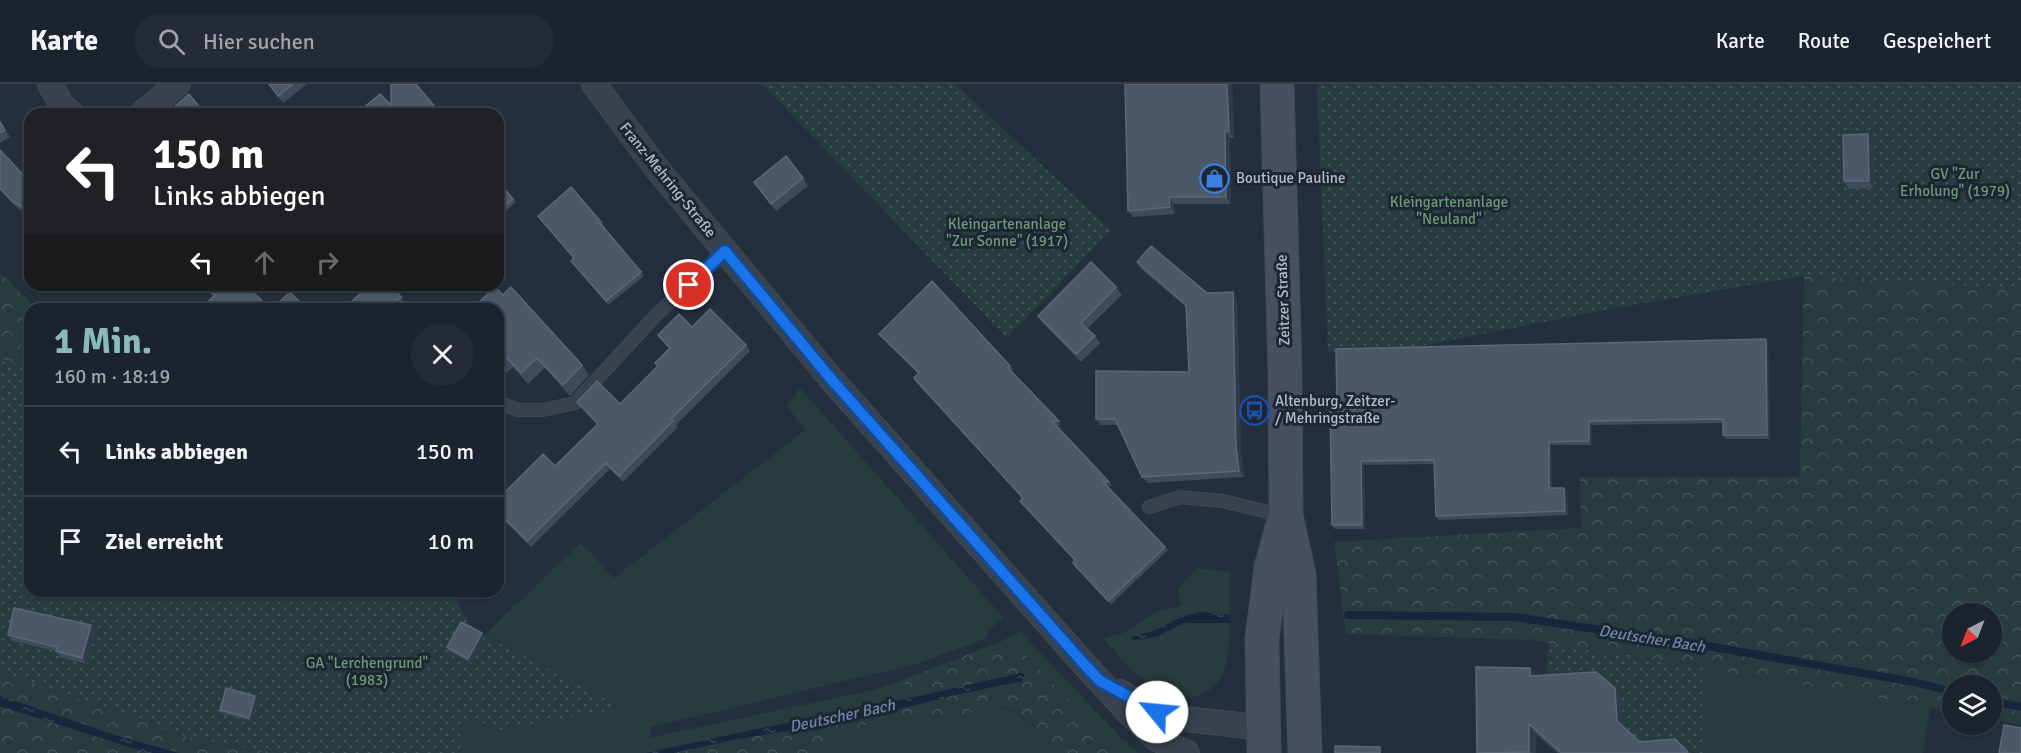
<!DOCTYPE html>
<html lang="de">
<meta charset="utf-8">
<style>
:root{--surface:#1b232e;--page:#242b36;--text:#f1f3f6;--muted:#a0a4aa;--line:#39404a;--accent:#8bbbb9}
body{margin:0;font-family:Signika,sans-serif;background:var(--page);color:var(--text);height:100vh;display:flex;flex-direction:column;font-size:22px;white-space:nowrap}
*{box-sizing:border-box;margin:0}
p{font-size:20px;color:var(--muted)}
.icon{flex:none;width:33px;height:33px;fill:none;stroke:currentColor;stroke-width:2;stroke-linecap:round;stroke-linejoin:round}
.map{position:relative;flex:1;overflow:hidden}
.details{position:absolute;left:24px;top:219px;width:480px;height:294px;display:flex;flex-direction:column;background:var(--surface);border-radius:18px;box-shadow:0 2px 4px #0004,0 0 0 2px var(--line)}
.details>*{flex:none}
.top-card{position:absolute;left:24px;top:24px;width:480px;height:183px;border-radius:18px;box-shadow:0 2px 4px #0004,0 0 0 2px var(--line);background:#202124;color:#fff;overflow:hidden}
.needle{width:39px;rotate:222deg}
.controls{position:absolute;left:1942px;top:519px;display:grid;gap:12px}
.controls a{display:grid;place-items:center;width:60px;height:60px;border-radius:50%;background:var(--surface);box-shadow:0 2px 4px #0004,0 0 0 2px var(--line);font-size:30px}
.pin{position:absolute;display:grid;place-items:center;width:51px;height:51px;color:#fff;margin:-26px;border:3px solid #fff;border-radius:50%;box-shadow:0 2px 6px #0007}
.me{position:absolute;width:66px;margin:-33px;rotate:298deg;stroke-linejoin:round;filter:drop-shadow(0 0 4px #0008)}
.turn{display:flex;align-items:center;gap:21px;height:126px;padding:0 30px;font-size:27px}
.turn .icon{width:78px;height:78px;stroke-width:2.5}
.turn b{display:block;font-size:42px;line-height:51px}
.lanes{display:flex;align-items:center;height:57px;padding:0 30px;background:#0003;justify-content:center;gap:30px;direction:ltr}
.lanes .off{opacity:.35}
.round{display:grid;place-items:center;flex:none;width:63px;height:63px;border-radius:32px;background:var(--page)}
.head{display:flex;align-items:center;justify-content:space-between;height:102px;padding:0 30px}
h1{font-size:36px;font-weight:700;line-height:45px;color:var(--accent)}
ul{padding:0;list-style:none}
li{display:flex;align-items:center;gap:18px;height:90px;padding:0 30px;border-top:2px solid var(--line)}
li div{flex:1}
li b{display:block;font-size:22px}
li em{font-style:normal}
header{display:flex;align-items:center;gap:36px;box-sizing:border-box;height:84px;padding:0 30px;background:var(--surface);border-bottom:2px solid var(--line)}
header strong{font-size:28px}
nav{display:flex;gap:33px;margin-inline-start:auto;font-size:21px}
.search{width:420px;height:54px;background:var(--page);display:flex;align-items:center;gap:15px;box-sizing:border-box;padding:0 21px;border-radius:33px;color:var(--muted);font-size:22px}
.map>svg:first-child{display:block}
</style>
<header>
<strong>Karte</strong>
<div class="search"><svg class="icon" aria-label="search" viewBox="0 0 24 24"><circle cx="10" cy="10" r="6"/><path d="M15 15l6 6"/></svg>Hier suchen</div>
<nav><a>Karte</a><a>Route</a><a>Gespeichert</a></nav>
</header>
<div class="map">
<svg width="2021" height="669" viewBox="0 0 2021 669">
<defs>
<pattern id="forest-crowns" width="20" height="18" patternUnits="userSpaceOnUse" patternTransform="scale(1.5)"><rect width="20" height="18" fill="#263c3f"/><path d="M2 6a3 3 0 1 1 6 0M12 15a3 3 0 1 1 6 0" fill="none" stroke="#435659"/></pattern>
<pattern id="garden-dots" width="8" height="8" patternUnits="userSpaceOnUse" patternTransform="scale(1.5)"><rect width="8" height="8" fill="#263c3f"/><path d="M2 2h.1M6 6h.1" fill="none" stroke="#435659" stroke-width="1.8" stroke-linecap="round"/></pattern>
<pattern id="water-ripples" width="26" height="14" patternUnits="userSpaceOnUse" patternTransform="scale(1.5)"><rect width="26" height="14" fill="#17263c"/><path d="M2 4q2-2 4 0t4 0M15 11q2-2 4 0t4 0" fill="none" stroke="#364457"/></pattern>
</defs>
<rect width="100%" height="100%" fill="#242f3e"/>
<!-- grass -->
<path fill="#263c3f" d="M800,304L1004,534L989,545L985,555L916,580L651,643L649,654L873,606L905,595L904,604L911,614L646,669H459L466,633L622,624L485,550L581,459L614,494L805,346L787,322Z
M1198,484L1230,488V531C1220,531 1206,527 1197,529C1176,534 1159,547 1139,550L1156,553L1183,539H1230C1229,555 1230,575 1223,590C1209,619 1173,618 1150,601C1132,588 1118,571 1103,555L1123,549L1159,527L1181,522L1178,504Z
M1020,547L1122,655L1138,669H1121L1026,571L998,559Z
M1704,585L1930,623L1923,669H1707Z
M995,621C1025,629 1038,646 1059,669H817L832,662L861,642L918,631L949,635Z"/>
<!-- forest -->
<path fill="url(#forest-crowns)" fill-rule="evenodd" d="M0,188L36,225H30V284L0,275Z
M1804,192L2021,205V641L1992,635V602H1953V627L1533,556L1346,550L1334,458L1581,444L1580,393H1800ZM1953,530H1992V568H1953Z
M998,559L1026,571L1121,669H1059L1033,640L1011,625L995,621L949,635L918,631L861,642L832,662L817,669H673L737,655L852,637L959,610L1023,597L1021,589L911,614L904,604L905,595Z
M0,587L188,653L277,669H179L118,652L0,612Z
M0,622L148,669H0Z"/>
<!-- garden -->
<path fill="url(#garden-dots)" d="M762,0H955L1111,146L1007,254Z
M1317,0H2021V205L1804,192L1610,225L1416,263L1328,268Z
M0,275L30,284V507H451L471,541L489,553L623,624L500,646L467,633L459,669H277L188,653L0,587Z
M1549,559L1704,585L1707,669L1647,668L1624,647L1621,614L1545,598Z"/>
<!-- water -->
<path fill="url(#water-ripples)" d="M1200,528L1230,531V539H1183L1156,553L1134,556L1131,553L1152,548L1184,532Z
M1021,589L1025,591L1023,597L959,610L852,637L737,655L673,669H646L761,644L853,627Z
M0,612L118,652L179,669H148L0,622Z"/>
<g fill="none" stroke-linecap="round" stroke-linejoin="round">
<!-- stream -->
<path stroke="#17263c" stroke-width="8" d="M1348,531L1514,533L1702,561L1914,598L1953,608
M1992,617L2021,623"/>
<defs>
<path id="service" d="M498,318L518,326H543L575,319L657,230L725,167
M1149,423L1180,413L1223,417L1284,432"/>
<path id="minor" d="M50,0L61,20L72,30
M594,0L654,81L832,296L1085,581L1129,629L1155,654L1187,669
M141,30L178,0
M1120,608L1145,623L1169,633L1264,644"/>
<path id="secondary" d="M1277,0L1285,288L1286,432L1299,491L1305,669
M1264,669L1262,555L1271,484L1284,437"/>
</defs>
<!-- service casing -->
<use href="#service" stroke="#414a57" stroke-width="14"/>
<!-- minor casing -->
<use href="#minor" stroke="#414a57" stroke-width="26"/>
<!-- secondary casing -->
<use href="#secondary" stroke="#414a57" stroke-width="35"/>
<!-- service -->
<use href="#service" stroke="#38414e" stroke-width="12"/>
<!-- minor -->
<use href="#minor" stroke="#38414e" stroke-width="24"/>
<!-- secondary -->
<use href="#secondary" stroke="#465061" stroke-width="33"/>
</g>
<!-- wall -->
<path fill="#3f4b5c" d="M268,0H307L283,19Z
M1232,0L1234,54H1230L1231,120H1174L1175,130L1133,133L1128,127Z
M0,37L10,53L0,59Z
M1873,57L1874,104L1849,105L1844,97Z
M0,66L30,98V132L17,124L0,106Z
M803,94L808,102L776,127L754,98Z
M498,97L516,118L498,133Z
M601,138L604,142L603,143L644,192L608,221L574,180V175Z
M1137,178L1207,209L1237,215L1241,369L1244,393L1147,399L1142,393L1118,341H1100L1096,335L1189,288L1186,223L1141,185Z
M201,201H245L271,225H207L204,222L213,212Z
M1116,203L1122,211L1087,245L1095,252L1100,259L1081,278L1043,239L1038,232Z
M503,211L582,281L589,291L570,312L545,284L528,300L513,283L501,294L498,290V225H484L479,218Z
M401,213L405,220L399,225H343Z
M692,243L746,261L750,267L676,341L678,343L623,398L610,385L531,463L498,430V415L555,382L597,340L582,324L577,318L620,320L657,282L655,279L669,264L658,251Z
M879,250L1010,282L1013,285L1011,287L1061,341H1055L1112,402H1107L1168,466L1111,520L1075,483L1073,479L1075,477L1023,420L1020,417L1022,414L916,298L914,294L919,290L882,254Z
M1766,255L1768,259L1770,355H1726L1723,351V339L1591,341L1592,361H1551L1552,404H1564L1567,407L1568,431L1439,436L1436,432L1434,380L1364,381L1365,445H1335L1332,441L1337,324Z
M388,507H408L402,513Z
M91,541L95,547L87,580L60,573L56,567L12,557L8,551Z
M484,553L471,579L449,567L447,563Z
M1530,584L1535,592L1621,614L1623,643L1640,658L1688,669H1558L1536,650V669H1477Z
M258,616L252,637L223,630L220,626Z"/>
<!-- shaded-wall -->
<path fill="#2f3b4b" d="M1227,0H1232L1234,54L1229,47Z
M1225,47L1230,54L1231,120L1226,113Z
M1868,50L1873,57L1874,104L1869,97Z
M1169,113L1174,120L1175,130L1170,123Z
M1233,208L1237,215L1241,369L1244,393L1239,387L1236,362Z
M1766,255L1768,259L1770,355L1767,351Z
M1589,337L1591,341L1592,361L1589,357Z
M1549,358L1551,361L1552,408L1549,404Z
M1361,377L1364,381L1365,445L1362,441Z
M1564,404L1567,407L1568,431L1565,427Z
M91,541L95,547L87,580L82,574Z
M482,549L484,553L471,579L468,575Z
M1530,584L1537,593L1530,592Z
M1615,604L1621,614L1624,647L1617,637Z
M255,612L258,616L252,637L249,634Z
M1529,640L1536,650V669L1529,668Z"/>
<!-- building -->
<path fill="#4b5868" stroke="#5c6777" stroke-width="1.5" d="M269,0H293L278,12Z
M391,0H416L441,30H356L380,10L391,21Z
M1125,0H1227L1229,47H1225L1226,113H1169L1170,123L1128,127Z
M189,10L205,30H166Z
M0,38L5,46L0,49Z
M1868,50L1869,97H1844L1843,51Z
M0,66L30,98V128L12,117L0,104Z
M786,72L803,94L771,120L754,98Z
M498,97L513,115L498,127Z
M571,103L601,138L600,139L641,188L606,217L571,177L574,174L538,132Z
M1151,162L1207,209L1233,208L1236,362L1239,387L1142,393L1115,335H1096V287L1189,288L1186,221L1137,178Z
M1091,178L1116,203L1081,239L1095,252L1076,270L1038,232Z
M932,197L1010,282L1008,284L1059,337H1052L1109,398H1103L1165,463L1108,517L1073,479L1075,476L1020,417L1023,414L914,294L919,289L879,250Z
M204,201H245L271,225H208L204,222L215,211Z
M370,201H390L401,213L388,224L389,225H343Z
M495,203L503,211L511,203L582,281L563,301L537,274L521,289L506,273L498,280V225H486L479,218Z
M290,208L306,225H272Z
M710,225L746,261L671,335L673,337L619,392L606,379L527,457L498,428V415L543,370L555,382L598,340L577,318L597,297L620,320L658,282L655,279L670,264L658,251L679,230L692,243Z
M1766,255L1767,351H1723V335L1589,337V357L1549,358V404H1564L1565,427L1436,432L1434,376L1361,377L1362,441H1332L1330,324H1337L1336,265Z
M14,524L91,541L82,574L56,567L57,563L8,551Z
M461,538L482,549L468,575L447,563Z
M1476,583L1530,584V592L1596,588L1615,604L1617,637L1640,658L1675,655L1687,667V669H1562L1529,640V668L1477,669Z
M226,604L255,612L249,634L220,626Z
M2004,641L2021,644V669H1999Z
M1335,662L1380,663V669H1335Z"/>
<g fill="none" stroke-linecap="round" stroke-linejoin="round">
<defs>
<path id="route" d="M689,201L725,167L832,296L1085,581L1100,597L1157,628"/>
</defs>
<!-- route casing -->
<use href="#route" stroke="#114b97" stroke-width="15"/>
<!-- route -->
<use href="#route" stroke="#1a73e8" stroke-width="10"/>
</g>
<!-- icons -->
<defs>
<symbol id="shop-ring" viewBox="-11 -11 22 22"><circle r="9.5" fill="#1d2633" stroke="#3f7fe0" stroke-width="1.5"/><path d="M-5-2.5h2.3a2.7 3.5 0 0 1 5.4 0H5L5.5 6h-11ZM-1.5-2.5h3a1.5 2.3 0 0 0-3 0Z" fill="#3f7fe0"/></symbol>
<symbol id="bus-ring" viewBox="-11 -11 22 22"><circle r="9.5" fill="#1d2633" stroke="#1a4fb4" stroke-width="1.5"/><path d="M-5-6H5V4H4V6H2V4H-2V6H-4V4H-5ZM-3.5-4V0h7V-4ZM-3.5 1.2v1.5H-2V1.2ZM2 1.2v1.5H3.5V1.2Z" fill="#1a4fb4"/></symbol>
</defs>
<g fill-rule="evenodd">
<use href="#shop-ring" x="1198" y="78" width="33" height="33"/>
<use href="#bus-ring" x="1238" y="310" width="33" height="33"/>
</g>
<g text-anchor="middle" stroke-width="6" stroke-linejoin="round" paint-order="stroke">
<!-- park labels -->
<g font-size="15" fill="#6b9a76" stroke="#1d2633">
<text x="1955" y="95">GV "Zur<tspan x="1955" dy="17">Erholung" (1979)</tspan></text>
<text x="1449" y="123">Kleingartenanlage<tspan x="1449" dy="17">"Neuland"</tspan></text>
<text x="1007" y="145">Kleingartenanlage<tspan x="1007" dy="17">"Zur Sonne" (1917)</tspan></text>
<text x="367" y="584">GA "Lerchengrund"<tspan x="367" dy="17">(1983)</tspan></text>
</g>
<!-- poi labels -->
<g font-size="15" fill="#b4bcc9" stroke="#1d2633" text-anchor="start">
<text x="1236" y="99">Boutique Pauline</text>
<text x="1275" y="322">Altenburg, Zeitzer-<tspan x="1275" dy="17">/ Mehringstraße</tspan></text>
</g>
<!-- street labels -->
<g font-size="15" fill="#b4bcc9" stroke="#1d2633">
<text transform="translate(668 96) rotate(51)" y="5">Franz-Mehring-Straße</text>
<text transform="translate(1283 216) rotate(-92)" y="5">Zeitzer Straße</text>
</g>
<!-- water labels -->
<g font-size="16" font-style="italic" fill="#6d86a8" stroke="#1d2633">
<text transform="translate(1652 554) rotate(9)" y="6">Deutscher Bach</text>
<text transform="translate(842 631) rotate(-12)" y="6">Deutscher Bach</text>
</g>
</g>
</svg>
<div class="controls">
<a><svg class="needle" viewBox="-14 -14 28 28"><path d="M0-13l5 13h-10z" fill="#e53935"/><path d="M0 13l5-13h-10z" fill="#a0a4aa"/></svg></a>
<a><svg class="icon" aria-label="layers" viewBox="0 0 24 24"><path d="M12 4l9 5-9 5-9-5zM3 14l9 5 9-5"/></svg></a>
</div>
<div class="pin" style="left:689px;top:201px;background:#d93025"><svg class="icon" aria-label="arrive" viewBox="0 0 24 24"><path d="M6 21V4h12l-3 4 3 4H6"/></svg></div>
<svg class="me" style="left:1157px;top:628px" viewBox="-20 -20 40 40"><circle r="19" fill="#fff"/><path d="M0-13L10 11 0 6-10 11z" fill="#1a73e8"/></svg>
<div class="top-card">
<div class="turn"><svg class="icon" aria-label="left" viewBox="0 0 24 24"><path d="M17 20v-9H6M10 6l-5 5 5 5"/></svg><div><b>150 m</b>Links abbiegen</div></div>
<div class="lanes"><svg class="icon" aria-label="left" viewBox="0 0 24 24"><path d="M17 20v-9H6M10 6l-5 5 5 5"/></svg><svg class="icon off" aria-label="ahead" viewBox="0 0 24 24"><path d="M12 20V5M6 11l6-6 6 6"/></svg><svg class="icon off" aria-label="right" viewBox="0 0 24 24"><path d="M7 20v-9h11M14 6l5 5-5 5"/></svg></div>
</div>
<section class="details">
<div class="head"><div><h1>1 Min.</h1><p>160 m · 18:19</p></div><a class="round"><svg class="icon" aria-label="close" viewBox="0 0 24 24"><path d="M6 6l12 12M18 6L6 18"/></svg></a></div>
<ul>
<li><svg class="icon" aria-label="left" viewBox="0 0 24 24"><path d="M17 20v-9H6M10 6l-5 5 5 5"/></svg><div><b>Links abbiegen</b></div><em>150 m</em></li>
<li><svg class="icon" aria-label="arrive" viewBox="0 0 24 24"><path d="M6 21V4h12l-3 4 3 4H6"/></svg><div><b>Ziel erreicht</b></div><em>10 m</em></li>
</ul>
</section>
</div>
